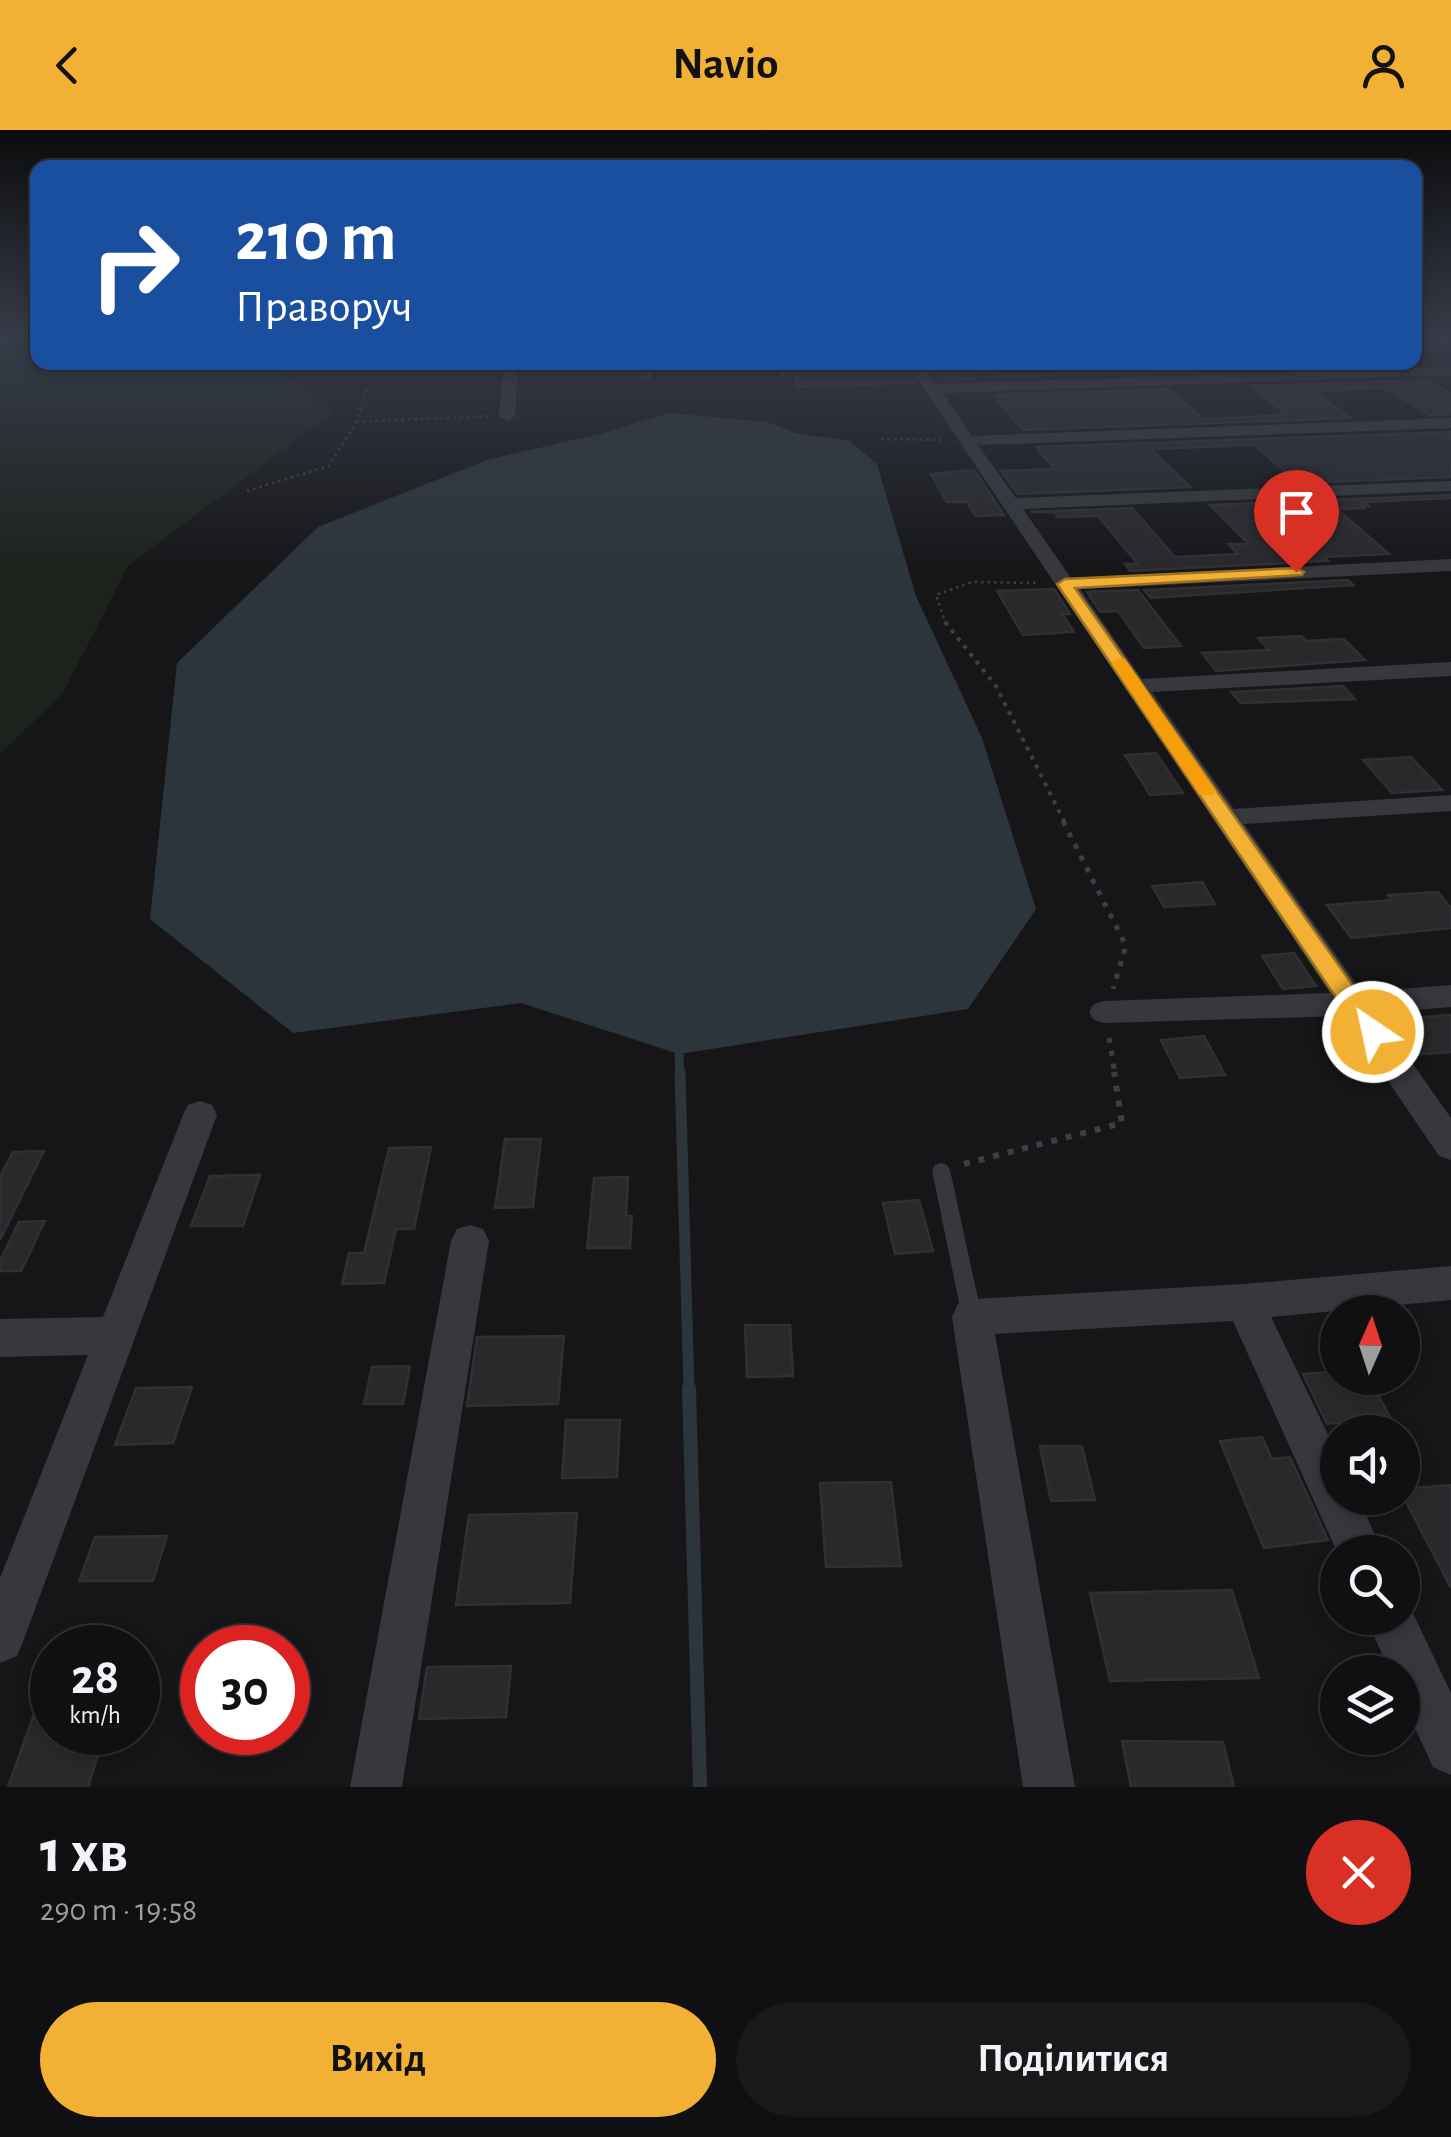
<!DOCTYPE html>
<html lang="uk">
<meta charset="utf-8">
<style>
:root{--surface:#101012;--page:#19191b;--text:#f1f3f6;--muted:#9c9d9f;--line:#303032;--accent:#f2b134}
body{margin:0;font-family:"Alegreya Sans",sans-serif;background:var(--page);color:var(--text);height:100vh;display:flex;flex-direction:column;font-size:38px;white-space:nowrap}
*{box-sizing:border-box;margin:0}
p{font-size:32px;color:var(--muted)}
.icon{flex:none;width:55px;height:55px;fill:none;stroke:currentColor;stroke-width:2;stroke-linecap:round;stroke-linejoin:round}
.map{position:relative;height:1657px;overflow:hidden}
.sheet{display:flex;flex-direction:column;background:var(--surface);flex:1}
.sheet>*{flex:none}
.hud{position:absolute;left:30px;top:30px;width:1392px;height:210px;border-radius:20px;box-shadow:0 5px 15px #0003,0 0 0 2px var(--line);background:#1a4fa0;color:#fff;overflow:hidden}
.needle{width:65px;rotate:3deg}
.buttons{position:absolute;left:1320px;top:1165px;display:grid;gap:20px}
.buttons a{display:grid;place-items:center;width:100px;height:100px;border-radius:50%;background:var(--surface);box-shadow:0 5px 15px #0003,0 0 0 2px var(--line);font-size:50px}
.speed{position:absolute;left:30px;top:1495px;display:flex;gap:20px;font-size:50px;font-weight:700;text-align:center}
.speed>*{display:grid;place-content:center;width:130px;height:130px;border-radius:50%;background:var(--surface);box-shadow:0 5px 15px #0003,0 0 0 2px var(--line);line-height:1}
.speed small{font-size:25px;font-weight:400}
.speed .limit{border:15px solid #d22;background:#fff;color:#111}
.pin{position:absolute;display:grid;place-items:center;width:85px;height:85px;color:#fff;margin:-102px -42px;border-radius:50% 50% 50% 0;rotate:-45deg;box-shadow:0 0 10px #0007}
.pin .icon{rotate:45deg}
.me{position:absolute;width:110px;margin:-55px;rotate:326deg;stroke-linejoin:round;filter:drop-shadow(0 0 8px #0008)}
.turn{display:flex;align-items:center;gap:35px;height:210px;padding:0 40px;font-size:45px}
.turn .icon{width:130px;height:130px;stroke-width:2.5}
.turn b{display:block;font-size:70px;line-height:85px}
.round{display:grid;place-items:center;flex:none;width:105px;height:105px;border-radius:52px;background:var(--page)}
.head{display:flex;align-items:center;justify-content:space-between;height:170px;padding:0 40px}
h1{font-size:60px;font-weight:600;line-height:75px}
.button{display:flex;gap:20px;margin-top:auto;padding:20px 40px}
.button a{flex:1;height:115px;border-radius:60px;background:var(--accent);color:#111;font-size:40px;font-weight:600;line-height:115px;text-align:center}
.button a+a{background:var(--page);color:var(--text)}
header{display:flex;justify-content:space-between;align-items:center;height:130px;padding:0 40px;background:var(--accent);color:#111;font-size:45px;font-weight:600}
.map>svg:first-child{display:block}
</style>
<header><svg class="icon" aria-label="back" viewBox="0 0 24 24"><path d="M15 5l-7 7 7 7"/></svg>Navio<svg class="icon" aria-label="person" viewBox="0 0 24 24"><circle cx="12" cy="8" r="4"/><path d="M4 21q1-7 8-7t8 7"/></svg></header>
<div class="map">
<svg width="1451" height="1657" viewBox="0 0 1451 1657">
<rect width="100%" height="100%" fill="#161618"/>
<!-- green -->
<path fill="#1c231d" d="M0,209H37L38,232L115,233L114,236L270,233L333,282L128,436L63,563L0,624Z"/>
<!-- water -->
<path fill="#2c353c" d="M669,283L767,292L796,303L850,311L877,334L916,466L982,608L1036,779L968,879L679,924L521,873L293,903L150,789L177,533L318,397L489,329L600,304Z"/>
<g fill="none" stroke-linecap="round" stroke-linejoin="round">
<!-- stream-far2 -->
<path stroke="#2c353c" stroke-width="9" d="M679,924L680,944"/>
<!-- stream-far1 -->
<path stroke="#2c353c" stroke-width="11" d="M680,942L689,1260"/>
<!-- stream -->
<path stroke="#2c353c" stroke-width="14" d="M689,1258L700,1657"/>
</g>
<!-- building -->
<path fill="#29292c" stroke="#303034" stroke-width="2.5" d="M792,232H903L916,253L797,257Z
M933,232H960L973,249L945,250Z
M1146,238L1152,243L981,247L1064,244L1060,240Z
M1427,250L1451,264V284L1429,285L1387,258L1312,260L1350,288L1023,300L994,265L1169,259L1203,289L1288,285L1250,256Z
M1451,302V347L1299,353L1254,315L1151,319L1190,357L1018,364L1001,341L1054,339L1036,317Z
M974,340L1004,385L976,386L967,372H947L931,344Z
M1451,365V368L1364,372L1369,376H1362L1364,378L1337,379L1389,424L1324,427L1328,431L1130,441L1125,434H1138L1098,386L1058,387L1055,382H1030L1132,378L1175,427L1238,424L1228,414H1249L1210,375Z
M1348,450L1353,455L1151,468L1144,460Z
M1054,459L1070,484H1062L1074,502L1023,505L997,461Z
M1138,460L1181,516L1144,518L1118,481L1100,482L1087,462Z
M1301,506L1306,511L1344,509L1365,530L1216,541L1202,523L1269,520L1258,508Z
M1343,556L1355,569L1241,573L1231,562Z
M1156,623L1183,663L1150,665L1125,625Z
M1411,627L1442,660L1392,663L1363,630Z
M1202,752L1215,774L1164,777L1152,756Z
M1438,762L1451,778V798L1351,808L1327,775L1392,770L1388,765Z
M1294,823L1316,856L1283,859L1262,826Z
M1451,885V922L1412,925L1387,890Z
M1204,906L1225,945L1180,948L1161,910Z
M505,1009H541L533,1077L495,1078Z
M431,1017L414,1099H396L384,1153L342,1154L349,1123H364L389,1018Z
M44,1021L0,1110V1046L13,1022Z
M260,1045L243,1096H191L210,1046Z
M628,1047L626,1086H632L630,1118H587L594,1048Z
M919,1070L933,1121L895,1124L883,1073Z
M45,1091L21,1141H0V1131L19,1092Z
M745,1195H790L793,1246L747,1247Z
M564,1206L558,1274L467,1276L477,1207Z
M410,1236L403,1274H364L372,1237Z
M1338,1241V1248H1369L1390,1287L1327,1294L1303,1244Z
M192,1257L173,1313L115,1315L136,1258Z
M566,1290H620L617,1347L562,1348Z
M1262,1307L1272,1329L1290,1327L1328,1410L1264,1418L1220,1311Z
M1040,1316H1082L1095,1370L1051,1371Z
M891,1352L901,1436L826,1437L820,1353Z
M1451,1355V1458L1402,1364V1359Z
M577,1383L570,1473L456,1475L469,1385Z
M167,1406L153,1451H79L95,1407Z
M1232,1460L1259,1548L1110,1551L1090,1463Z
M511,1536L506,1587L419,1589L427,1537Z
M49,1542H52V1602H105L88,1657H8Z
M1122,1611L1223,1612L1234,1657H1131Z"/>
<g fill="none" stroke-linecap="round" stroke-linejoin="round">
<!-- path-far3 -->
<path stroke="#3d3f44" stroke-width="2.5" stroke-dasharray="2.5 4" stroke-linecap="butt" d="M356,292L488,286
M881,309L944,310
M247,361L329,336L356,292L377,232
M946,494L936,465L972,452L1037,453"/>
<!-- path-far2 -->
<path stroke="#3d3f44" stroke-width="4" stroke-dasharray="4 6" stroke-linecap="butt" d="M945,492L996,556L1065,693"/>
<!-- path-far1 -->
<path stroke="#3d3f44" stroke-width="5" stroke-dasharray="5 8" stroke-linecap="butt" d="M1063,691L1126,816L1113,859
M1109,908L1115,944"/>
<!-- path -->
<path stroke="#3d3f44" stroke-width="6" stroke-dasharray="6 9" stroke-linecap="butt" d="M964,1034L1122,993L1114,942"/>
<!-- service -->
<path fill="#37383d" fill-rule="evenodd" d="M941,1033L947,1035L950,1040L982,1187L979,1193L972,1196L965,1193L962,1187L932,1040L935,1035Z"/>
<!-- minor -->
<path fill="#37383d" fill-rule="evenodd" d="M504,232H518L515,286L507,291L499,286Z
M637,232H651L652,250H642Z
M774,232H788L791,247H781Z
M906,232H920L936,254L1451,237V245L942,263L972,306L1451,288V298L978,315L1016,368L1451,351V361L1023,379L1071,448L1451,429V441L1080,459L1142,549L1451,532V546L1152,562L1234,679L1451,665V681L1244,694L1362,862L1451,855V877L1377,883L1451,988V1030L1439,1026L1344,886L1105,893L1094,890L1089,882L1094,874L1105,871L1330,863Z
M200,971L212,975L217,985L24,1509L17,1526L0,1533V1448L88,1225L0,1227V1189L103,1187L183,985L188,975Z
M470,1095L483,1099L489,1111L402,1657H350L451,1111L457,1099Z
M1451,1136V1170L1271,1187L1338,1325V1368H1358L1383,1422L1338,1424L1233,1191L995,1204L1075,1657H1023L952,1187L958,1174L972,1169L1244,1154Z
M1402,1469L1407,1471L1451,1563V1645L1433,1637L1402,1570V1542H1390L1366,1488H1402Z"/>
</g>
<!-- sky -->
<linearGradient id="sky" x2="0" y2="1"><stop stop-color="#0c0c0d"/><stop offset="0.47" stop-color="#363c48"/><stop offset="1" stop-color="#363c48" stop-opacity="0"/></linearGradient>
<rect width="1451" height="441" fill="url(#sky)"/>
<!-- route -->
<path fill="#f2b134" stroke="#9d7322" stroke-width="2.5" d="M1296,438L1304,442L1302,445L1075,458L1381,896L1385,902L1381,909H1364L1057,454L1065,449Z"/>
<!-- slow -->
<path fill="#f59e0b" d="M1119,528L1125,529L1216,661L1214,665H1200L1197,661L1111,533Z"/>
</svg>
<div class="buttons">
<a><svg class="needle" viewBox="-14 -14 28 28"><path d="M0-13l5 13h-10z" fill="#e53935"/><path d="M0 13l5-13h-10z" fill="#9c9d9f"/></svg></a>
<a><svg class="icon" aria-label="sound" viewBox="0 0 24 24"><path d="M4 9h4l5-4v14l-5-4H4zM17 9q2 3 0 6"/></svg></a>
<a><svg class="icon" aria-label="search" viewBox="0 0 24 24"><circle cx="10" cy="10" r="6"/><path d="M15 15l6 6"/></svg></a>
<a><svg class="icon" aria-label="layers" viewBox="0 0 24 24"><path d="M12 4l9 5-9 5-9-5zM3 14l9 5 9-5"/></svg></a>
</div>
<div class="speed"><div>28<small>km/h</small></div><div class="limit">30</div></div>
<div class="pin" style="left:1296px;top:442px;background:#d93025"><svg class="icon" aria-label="arrive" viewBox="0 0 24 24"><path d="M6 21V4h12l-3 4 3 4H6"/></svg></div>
<svg class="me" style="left:1373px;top:902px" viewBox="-20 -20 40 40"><circle r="17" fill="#f2b134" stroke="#fff" stroke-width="3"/><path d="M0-11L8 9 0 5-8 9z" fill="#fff"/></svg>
<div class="hud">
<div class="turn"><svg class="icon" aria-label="right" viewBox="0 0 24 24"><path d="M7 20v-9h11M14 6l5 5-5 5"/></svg><div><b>210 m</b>Праворуч</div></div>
</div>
</div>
<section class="sheet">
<div class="head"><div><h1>1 хв</h1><p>290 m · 19:58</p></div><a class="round" style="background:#d93025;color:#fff"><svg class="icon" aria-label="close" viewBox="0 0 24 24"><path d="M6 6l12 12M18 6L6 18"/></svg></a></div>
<div class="button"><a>Вихід</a><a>Поділитися</a></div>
</section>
